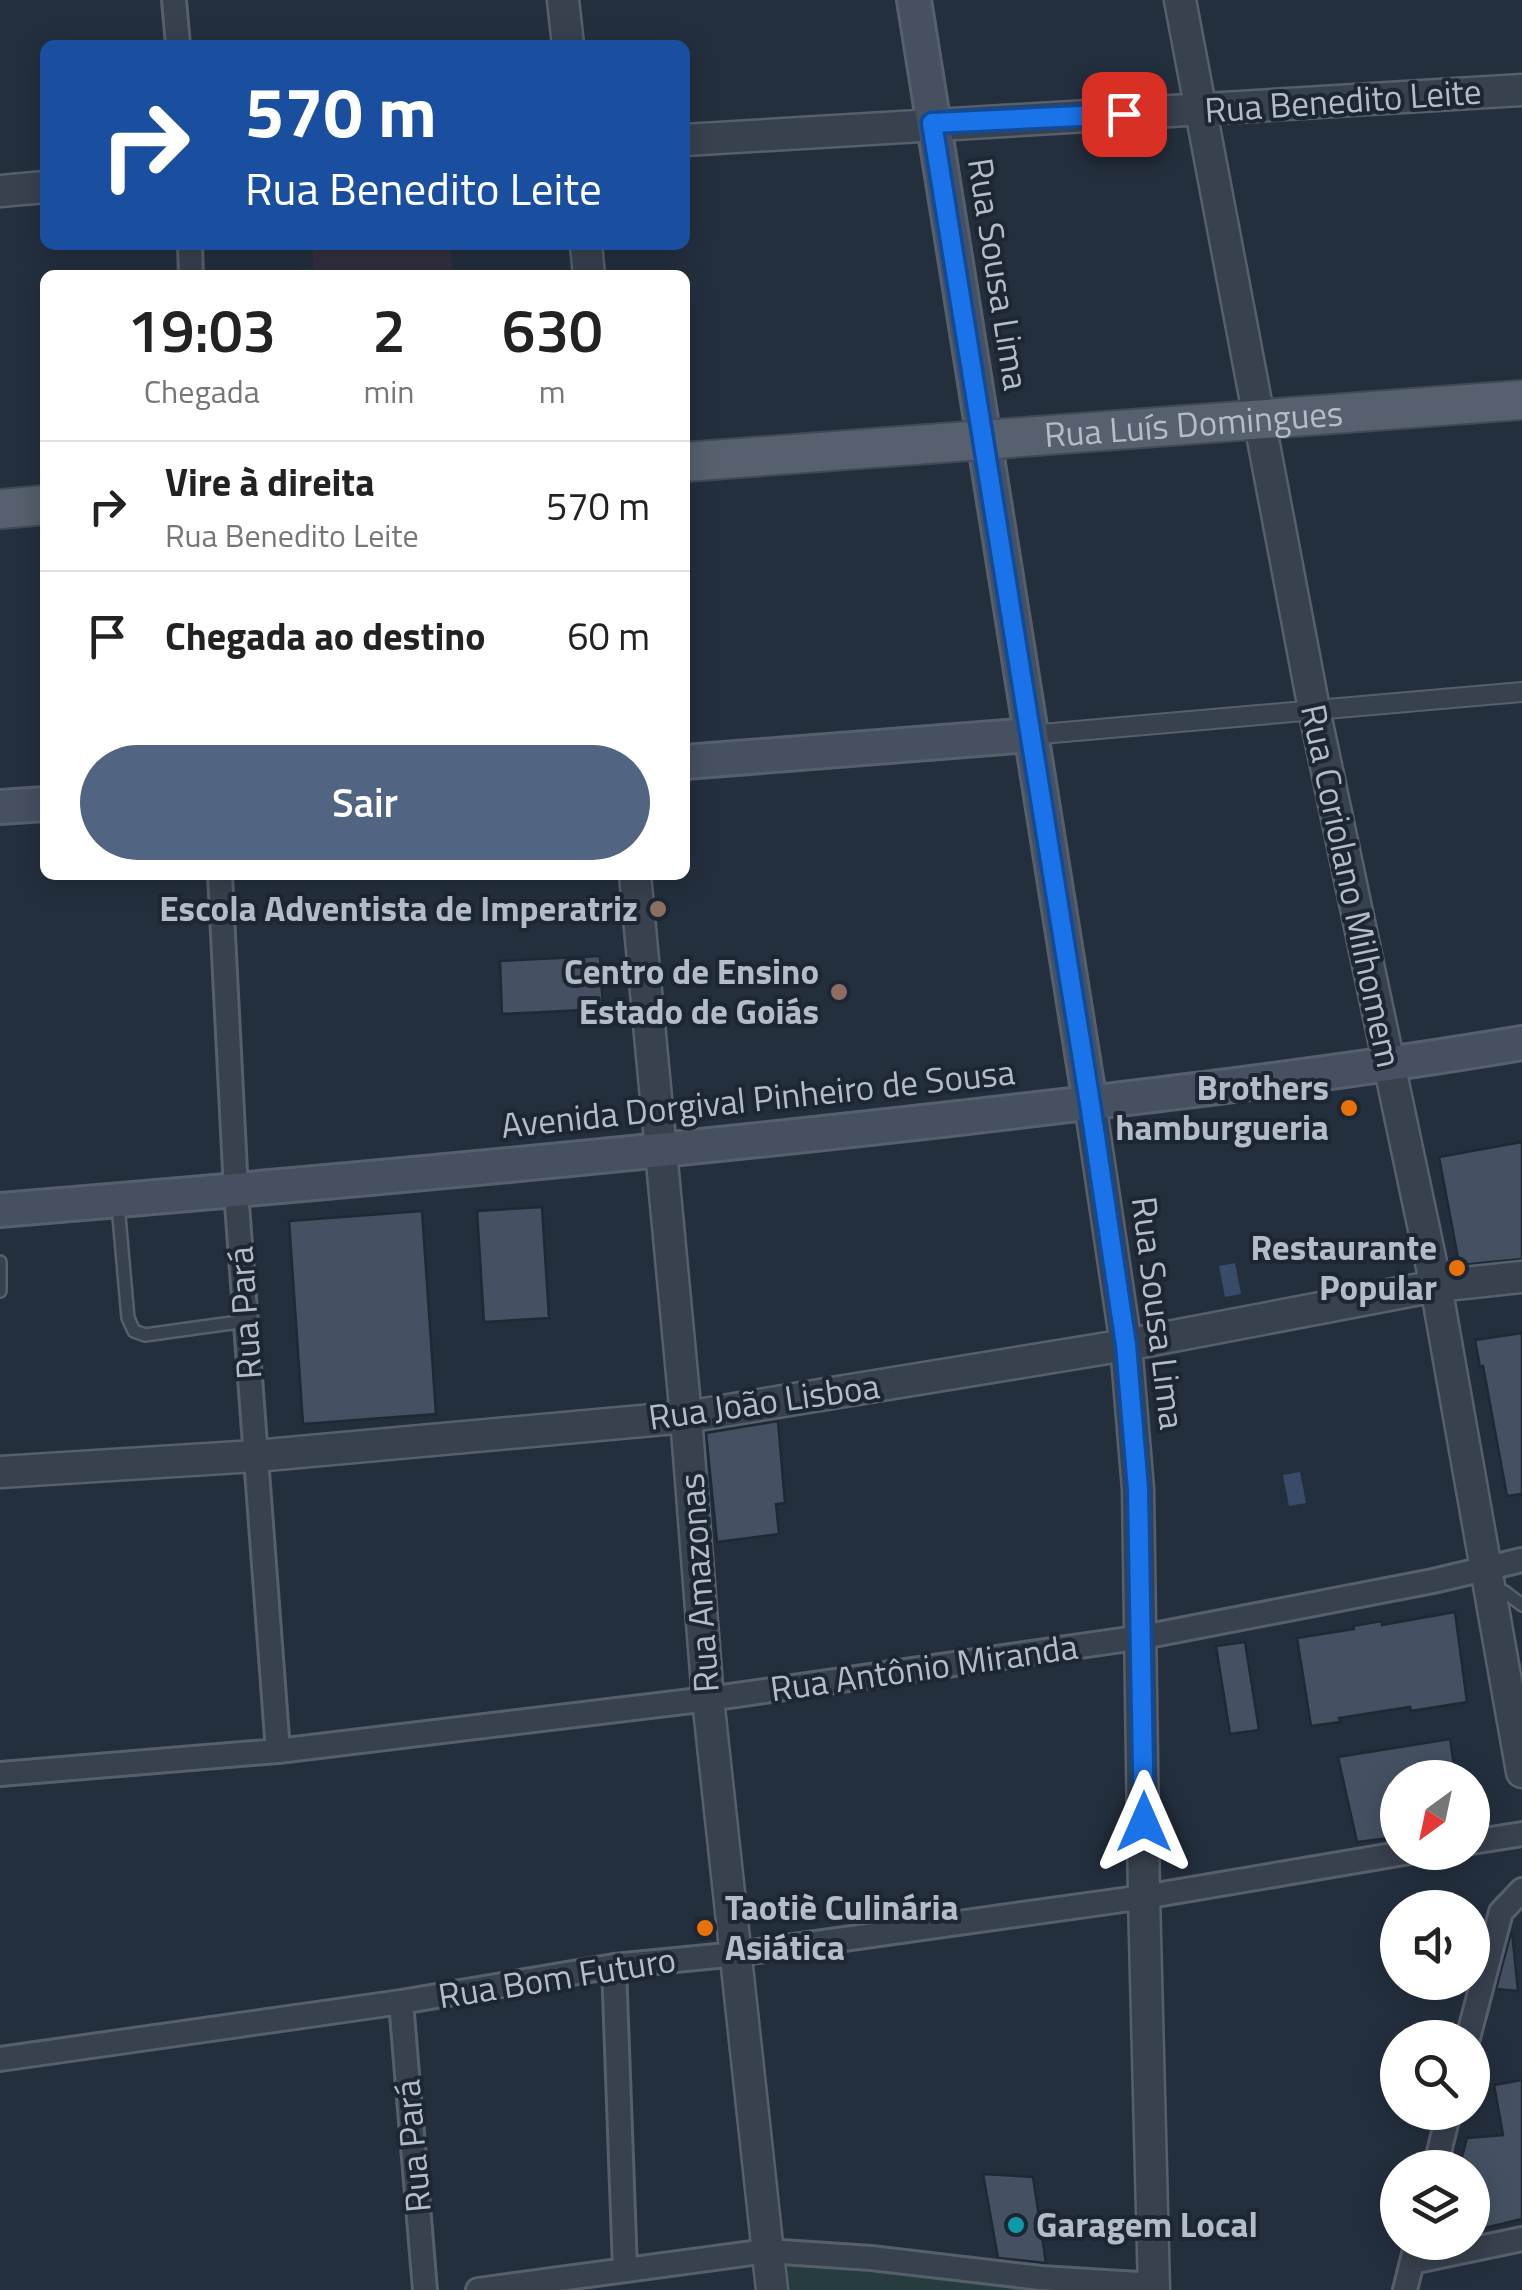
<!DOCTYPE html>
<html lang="pt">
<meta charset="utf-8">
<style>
:root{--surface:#fff;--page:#f6f6f6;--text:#222;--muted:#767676;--line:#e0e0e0;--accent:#516482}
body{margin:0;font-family:"Titillium Web",sans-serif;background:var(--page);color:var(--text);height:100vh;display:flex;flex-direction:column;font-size:38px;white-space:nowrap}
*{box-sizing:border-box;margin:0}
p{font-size:32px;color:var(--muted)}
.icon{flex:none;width:55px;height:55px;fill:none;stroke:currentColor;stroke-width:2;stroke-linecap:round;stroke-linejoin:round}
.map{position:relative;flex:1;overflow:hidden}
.drawer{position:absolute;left:40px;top:270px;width:650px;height:610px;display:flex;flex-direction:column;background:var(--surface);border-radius:15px;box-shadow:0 5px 25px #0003}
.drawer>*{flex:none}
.hud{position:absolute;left:40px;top:40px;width:650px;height:210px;border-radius:15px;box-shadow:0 5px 25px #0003;background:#1a4fa0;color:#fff;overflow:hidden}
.needle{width:65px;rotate:213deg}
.fabs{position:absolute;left:1380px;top:1760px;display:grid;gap:20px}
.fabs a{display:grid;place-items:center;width:110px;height:110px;border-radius:50%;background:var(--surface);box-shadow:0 5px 25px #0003;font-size:50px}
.pin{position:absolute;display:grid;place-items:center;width:85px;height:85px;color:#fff;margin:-42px;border-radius:20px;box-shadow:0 5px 15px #0006}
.me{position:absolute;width:110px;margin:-55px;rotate:0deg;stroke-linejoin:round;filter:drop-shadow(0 0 8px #0008)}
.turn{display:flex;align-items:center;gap:35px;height:210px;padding:0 40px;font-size:45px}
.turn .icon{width:130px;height:130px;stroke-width:2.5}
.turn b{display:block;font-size:70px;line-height:85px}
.eta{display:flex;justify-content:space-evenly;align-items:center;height:170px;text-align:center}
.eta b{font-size:60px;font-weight:600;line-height:70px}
.primary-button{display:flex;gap:20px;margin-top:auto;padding:20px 40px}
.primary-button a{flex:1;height:115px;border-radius:60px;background:var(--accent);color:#fff;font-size:40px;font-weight:600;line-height:115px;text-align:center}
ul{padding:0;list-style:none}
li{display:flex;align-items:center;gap:30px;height:130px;padding:0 40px;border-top:2px solid var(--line)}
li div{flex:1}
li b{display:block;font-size:38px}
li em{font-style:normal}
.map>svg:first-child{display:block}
</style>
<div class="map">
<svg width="1522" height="2290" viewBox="0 0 1522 2290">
<rect width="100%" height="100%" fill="#242f3e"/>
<!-- medical -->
<path fill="#32303f" d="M312,245H450L453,275H314Z"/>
<!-- green -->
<path fill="#263c3f" d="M788,2251L1070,2290H788Z"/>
<!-- water -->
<path fill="#394c67" d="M1235,1263L1241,1294L1225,1297L1219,1266Z
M1300,1472L1306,1503L1289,1506L1283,1475Z"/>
<!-- building -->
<path fill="#455162" stroke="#1f2835" stroke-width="2.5" d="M600,956L603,1009L502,1014L500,961Z
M1522,1142V1259L1451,1266L1450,1260L1458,1258L1439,1157Z
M542,1207L549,1318L484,1322L477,1211Z
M422,1211L436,1414L303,1424L289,1221Z
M1522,1333V1494L1507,1496L1483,1366L1480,1367L1475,1340Z
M778,1421L785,1503L776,1504L779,1534L717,1542L706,1433Z
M1455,1612L1467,1702L1411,1711L1410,1707L1339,1718L1340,1722L1311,1726L1297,1638L1354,1629L1353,1626L1382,1621V1625Z
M1245,1642L1259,1730L1230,1734L1216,1646Z
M1450,1739L1456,1778H1398V1793L1390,1794L1398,1837L1357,1842L1338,1757Z
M696,1918H713L715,1938L697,1940Z
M1511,1932H1512L1518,1991L1496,1989Z
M1522,2080V2219L1472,2231V2168H1459L1467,2138L1503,2135L1494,2085Z
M983,2174L1033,2177L1046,2263L998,2258Z"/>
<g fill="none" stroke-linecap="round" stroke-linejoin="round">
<defs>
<path id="service" d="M118,1205L128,1318L134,1331L145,1335L246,1321
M0,1262V1291
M1491,1589L1505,1592L1522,1605"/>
<path id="pedestrian" d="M1030,735L1522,692"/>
<path id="minor" d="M174,0L178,45
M190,245L191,275
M220,875L236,1191L278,1751
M0,1774L278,1751L708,1699L1143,1637L1433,1581L1522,1560
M1472,1842L1522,1834
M614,1966L625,2269
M401,2002L425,2290
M1468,2038L1501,1912L1522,1890
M0,2059L401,2002L614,1966L737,1954L1144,1897L1410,1852
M1435,2168L1449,2112
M1412,2262L1522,2239
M478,2290L767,2251L871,2258L1041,2278L1155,2285
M1405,2290L1417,2242"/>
<path id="tertiary" d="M563,0L568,45
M1180,0L1314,709L1436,1286L1522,1772
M685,140L1522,90
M0,191L45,187
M586,245L589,275
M635,875L686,1417L708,1699L772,2290
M1090,1103L1126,1345L1138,1489L1144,1897L1154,2290
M0,1472L255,1456L686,1417L1126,1345L1436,1286L1522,1277"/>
<path id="secondary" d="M914,0L1090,1103
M685,762L1030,735
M0,807L45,804
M0,1210C317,1184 634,1155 950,1119C1141,1097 1332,1075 1522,1043"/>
<g id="primary">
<path id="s1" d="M685,462L1522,400"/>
<path d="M0,509L45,505"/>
</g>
</defs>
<!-- service casing -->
<use href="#service" stroke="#565f6c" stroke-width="16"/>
<!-- pedestrian casing -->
<use href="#pedestrian" stroke="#565f6c" stroke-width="22"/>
<!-- minor casing -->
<use href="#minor" stroke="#565f6c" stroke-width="28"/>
<!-- tertiary casing -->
<use href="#tertiary" stroke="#565f6c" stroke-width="35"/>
<!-- secondary casing -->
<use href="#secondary" stroke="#565f6c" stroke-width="38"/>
<!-- primary casing -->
<use href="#primary" stroke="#414a57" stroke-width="42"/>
<!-- service -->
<use href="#service" stroke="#38414e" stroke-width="11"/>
<!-- pedestrian -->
<use href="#pedestrian" stroke="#38414e" stroke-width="18"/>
<!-- minor -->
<use href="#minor" stroke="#38414e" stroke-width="22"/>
<!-- tertiary -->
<use href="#tertiary" stroke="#38414e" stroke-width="30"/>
<!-- secondary -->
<use href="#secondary" stroke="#465061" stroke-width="32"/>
<!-- primary -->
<use href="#primary" stroke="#56606e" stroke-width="38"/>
</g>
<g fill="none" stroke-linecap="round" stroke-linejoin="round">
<defs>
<path id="route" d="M1124,114L932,123L1090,1103L1126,1345L1138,1489L1144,1822"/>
</defs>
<!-- route casing -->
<use href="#route" stroke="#114b97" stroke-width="25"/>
<!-- route -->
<use href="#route" stroke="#1a73e8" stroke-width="18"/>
</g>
<!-- markers -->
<g fill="#8d6e63" stroke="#1d2633" stroke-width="4">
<circle cx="658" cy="909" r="10"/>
<circle cx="839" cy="992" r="10"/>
</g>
<g fill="#e8710a" stroke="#1d2633" stroke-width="4">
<circle cx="1349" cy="1108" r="10"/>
<circle cx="1457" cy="1268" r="10"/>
<circle cx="705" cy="1928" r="10"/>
</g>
<circle fill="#0f9aa8" stroke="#1d2633" stroke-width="4" cx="1016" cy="2225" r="10"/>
<g text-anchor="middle" stroke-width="8" stroke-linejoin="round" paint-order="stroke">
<!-- street labels -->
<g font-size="35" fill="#b4bcc9" stroke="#1d2633">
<text transform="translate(1343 101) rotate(-4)" y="12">Rua Benedito Leite</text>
<text transform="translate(998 274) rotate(81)" y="12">Rua Sousa Lima</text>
<text dy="12" stroke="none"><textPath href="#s1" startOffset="510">Rua Luís Domingues</textPath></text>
<text transform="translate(1351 886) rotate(78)" y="12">Rua Coriolano Milhomem</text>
<text transform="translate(758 1099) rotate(-6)" y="12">Avenida Dorgival Pinheiro de Sousa</text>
<text transform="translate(245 1313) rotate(-94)" y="12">Rua Pará</text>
<text transform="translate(1158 1313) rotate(83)" y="12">Rua Sousa Lima</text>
<text transform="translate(764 1402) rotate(-8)" y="12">Rua João Lisboa</text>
<text transform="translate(699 1583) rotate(-94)" y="12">Rua Amazonas</text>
<text transform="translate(924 1668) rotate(-8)" y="12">Rua Antônio Miranda</text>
<text transform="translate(557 1978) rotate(-9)" y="12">Rua Bom Futuro</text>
<text transform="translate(413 2146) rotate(-95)" y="12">Rua Pará</text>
</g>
<!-- poi labels -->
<g font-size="35" font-weight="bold" fill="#b4bcc9" stroke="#1d2633" text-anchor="end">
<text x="638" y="921">Escola Adventista de Imperatriz</text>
<text x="819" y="984">Centro de Ensino<tspan x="819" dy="40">Estado de Goiás</tspan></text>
<text x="1329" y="1100">Brothers<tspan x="1329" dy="40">hamburgueria</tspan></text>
<text x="1437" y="1260">Restaurante<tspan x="1437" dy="40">Popular</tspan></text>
<text x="725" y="1920" text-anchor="start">Taotiè Culinária<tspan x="725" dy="40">Asiática</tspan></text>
<text x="1036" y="2237" text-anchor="start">Garagem Local</text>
</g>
</g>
</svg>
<div class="fabs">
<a><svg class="needle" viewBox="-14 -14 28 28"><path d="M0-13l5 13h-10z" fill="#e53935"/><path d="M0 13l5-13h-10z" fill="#767676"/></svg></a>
<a><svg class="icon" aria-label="sound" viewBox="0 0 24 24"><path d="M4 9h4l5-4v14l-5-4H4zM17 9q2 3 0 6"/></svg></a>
<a><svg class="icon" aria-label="search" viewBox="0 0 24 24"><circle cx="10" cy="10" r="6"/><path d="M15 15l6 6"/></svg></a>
<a><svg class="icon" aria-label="layers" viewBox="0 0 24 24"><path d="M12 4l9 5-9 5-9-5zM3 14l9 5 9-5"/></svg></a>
</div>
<div class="pin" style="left:1124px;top:114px;background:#d93025"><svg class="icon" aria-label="arrive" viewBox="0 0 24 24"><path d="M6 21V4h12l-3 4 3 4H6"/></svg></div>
<svg class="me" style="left:1144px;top:1822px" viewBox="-20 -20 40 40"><path d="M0-17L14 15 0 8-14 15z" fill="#1a73e8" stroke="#fff" stroke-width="4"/></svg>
<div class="hud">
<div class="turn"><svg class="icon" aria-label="right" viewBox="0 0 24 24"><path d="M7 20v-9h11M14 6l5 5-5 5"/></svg><div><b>570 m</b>Rua Benedito Leite</div></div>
</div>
<section class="drawer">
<div class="eta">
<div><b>19:03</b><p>Chegada</p></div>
<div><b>2</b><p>min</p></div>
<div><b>630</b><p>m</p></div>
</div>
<ul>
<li><svg class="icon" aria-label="right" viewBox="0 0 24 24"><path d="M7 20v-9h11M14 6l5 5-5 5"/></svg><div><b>Vire à direita</b><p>Rua Benedito Leite</p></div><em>570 m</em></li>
<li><svg class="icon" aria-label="arrive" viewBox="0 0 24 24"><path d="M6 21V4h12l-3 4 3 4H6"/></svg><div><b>Chegada ao destino</b></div><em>60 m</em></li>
</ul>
<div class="primary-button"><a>Sair</a></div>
</section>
</div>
